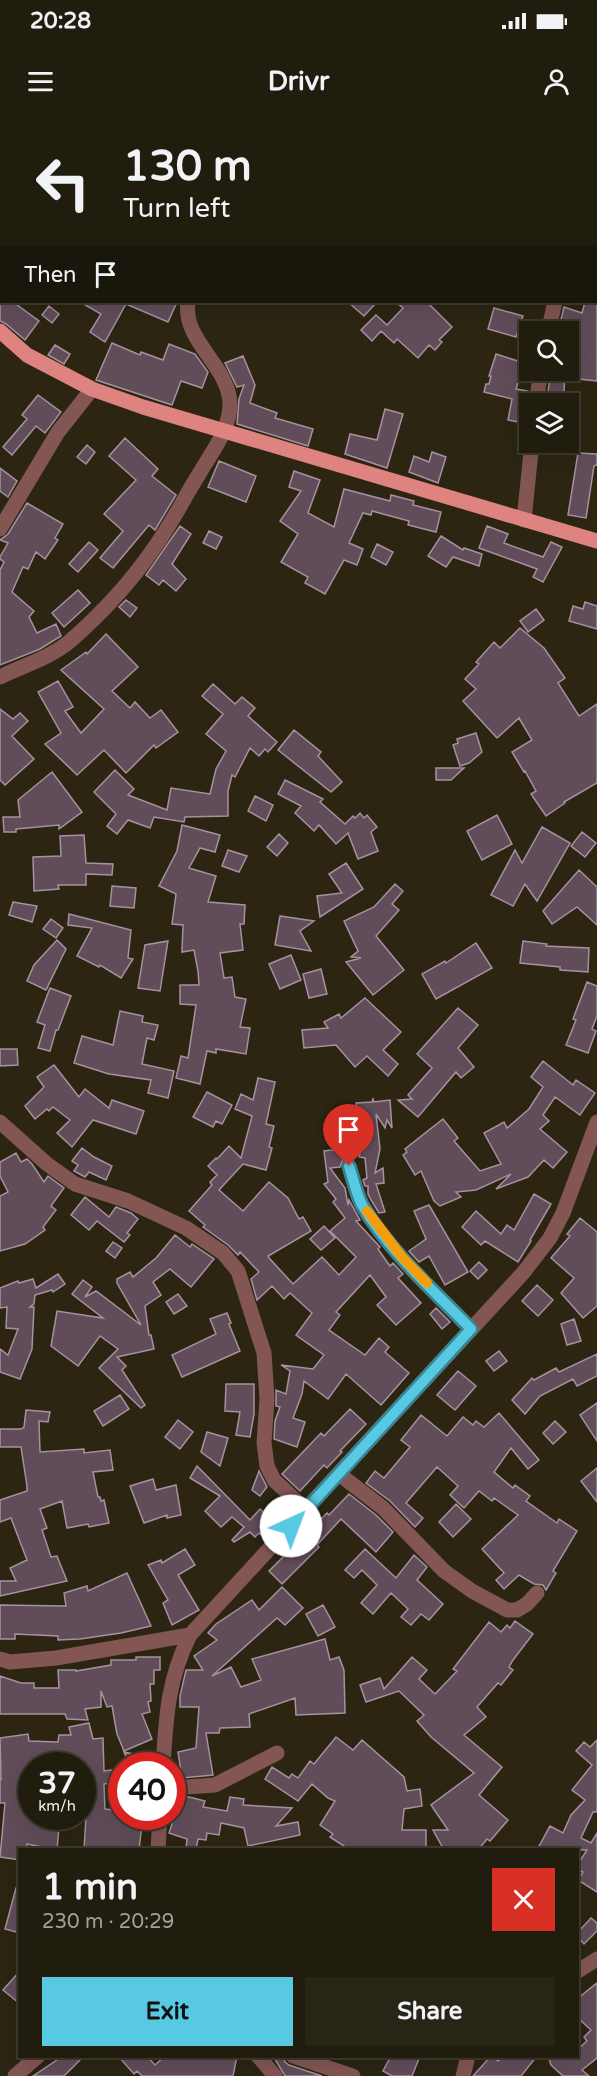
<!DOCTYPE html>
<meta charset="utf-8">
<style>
:root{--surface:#201c0e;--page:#282517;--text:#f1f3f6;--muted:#a2a19e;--line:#3d3a2e;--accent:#57c9e2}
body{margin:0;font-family:"Varela Round",sans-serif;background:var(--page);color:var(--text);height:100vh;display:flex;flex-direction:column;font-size:22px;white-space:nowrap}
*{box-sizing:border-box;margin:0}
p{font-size:20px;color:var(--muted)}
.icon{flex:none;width:33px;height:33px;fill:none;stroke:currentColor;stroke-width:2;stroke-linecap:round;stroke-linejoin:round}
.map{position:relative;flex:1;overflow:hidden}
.details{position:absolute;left:18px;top:1728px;width:561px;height:210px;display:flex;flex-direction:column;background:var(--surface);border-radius:0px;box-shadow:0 6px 24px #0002,0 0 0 2px var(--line)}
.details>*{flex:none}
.guide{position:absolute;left:0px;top:0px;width:597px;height:183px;box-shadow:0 6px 24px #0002,0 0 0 2px var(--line);background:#201c0e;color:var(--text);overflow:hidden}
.buttons{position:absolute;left:519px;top:201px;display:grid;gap:12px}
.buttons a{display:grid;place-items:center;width:60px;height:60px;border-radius:0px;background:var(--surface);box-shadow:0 6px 24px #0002,0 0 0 2px var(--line);font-size:30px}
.speed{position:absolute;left:18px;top:1632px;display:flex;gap:12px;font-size:30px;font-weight:700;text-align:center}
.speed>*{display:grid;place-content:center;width:78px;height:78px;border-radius:50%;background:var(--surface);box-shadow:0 6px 24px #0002,0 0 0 2px var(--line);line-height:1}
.speed small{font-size:15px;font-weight:400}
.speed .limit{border:9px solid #d22;background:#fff;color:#111}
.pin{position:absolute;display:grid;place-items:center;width:51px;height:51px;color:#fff;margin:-62px -26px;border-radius:50% 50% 50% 0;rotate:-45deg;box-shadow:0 0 6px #0007}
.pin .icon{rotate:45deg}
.me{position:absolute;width:66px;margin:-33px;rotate:43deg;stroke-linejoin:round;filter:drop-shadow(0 0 4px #0008)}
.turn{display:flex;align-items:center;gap:21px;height:126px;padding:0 24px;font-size:27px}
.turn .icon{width:78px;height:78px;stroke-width:2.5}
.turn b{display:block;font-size:42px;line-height:51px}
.then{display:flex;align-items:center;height:57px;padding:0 24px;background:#0003;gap:12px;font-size:22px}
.round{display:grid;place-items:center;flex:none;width:63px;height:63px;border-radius:0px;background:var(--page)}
.head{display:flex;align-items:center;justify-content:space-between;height:102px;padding:0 24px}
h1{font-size:36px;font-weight:700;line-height:45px}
.primary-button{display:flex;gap:12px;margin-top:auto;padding:12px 24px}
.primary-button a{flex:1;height:69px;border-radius:0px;background:var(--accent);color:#111;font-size:24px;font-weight:700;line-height:69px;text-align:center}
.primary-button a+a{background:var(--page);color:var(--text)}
.status{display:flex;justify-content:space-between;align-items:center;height:42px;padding:0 30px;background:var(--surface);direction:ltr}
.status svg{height:16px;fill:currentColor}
header{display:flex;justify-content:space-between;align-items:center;height:78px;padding:0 24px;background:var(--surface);font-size:27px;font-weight:700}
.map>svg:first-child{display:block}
</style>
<div class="status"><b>20:28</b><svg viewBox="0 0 49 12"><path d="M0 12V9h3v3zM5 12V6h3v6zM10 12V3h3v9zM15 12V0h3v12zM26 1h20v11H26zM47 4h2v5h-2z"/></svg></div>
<header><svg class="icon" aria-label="menu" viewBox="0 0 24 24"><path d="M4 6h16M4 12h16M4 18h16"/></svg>Drivr<svg class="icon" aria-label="person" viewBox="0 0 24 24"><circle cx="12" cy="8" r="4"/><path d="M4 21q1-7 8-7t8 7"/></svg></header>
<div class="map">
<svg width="597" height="1956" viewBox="0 0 597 1956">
<rect width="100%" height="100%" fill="#2b2512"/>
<!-- building -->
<path fill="#614d5a" stroke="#a7919f" stroke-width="1.5" d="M0,182H13L39,201L25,220L6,204L0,201Z
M80,182H177L168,202L126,184L105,222L90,212L101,194Z
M348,182H377L364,196Z
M396,182H427L452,207L439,220L442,222L435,230L429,225L418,238L397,219L394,223L381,211L372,221L361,210L376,195L387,205L403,188Z
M585,182H597V261L569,258L572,231L568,230V212H558L564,187L582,193Z
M49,186L59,194L52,203L42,195Z
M494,188L523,196L516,217L488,209Z
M112,223L140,235L141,232L163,240L169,224L195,234L208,252L202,268L181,261L172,285L96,260Z
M55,225L70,234L64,244L48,235Z
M496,234L524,243L516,269L528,271L524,303L508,300L512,279L484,272L486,264H489L491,256H489Z
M243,236L255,265L250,283L277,293L275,298L313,309L308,326L237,304L239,279L244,265L237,267L225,243Z
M551,251L565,252L564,273L548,272Z
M38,275L61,292L45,313L36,306L12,335L3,327L27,299L22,295Z
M385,289L403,294L387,348L345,334L350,314L377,320Z
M125,318L158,349L152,356L176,375L155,410L149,405L113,448L100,438L123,411L104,394L136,360L109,336Z
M87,325L95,332L86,344L77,337Z
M432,332L446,337L438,363L409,352L414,336L429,342Z
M578,333L597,334V345L594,346L586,398L568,395Z
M219,341L256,356L246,382L208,367Z
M0,348L17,361L8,377L0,371Z
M294,351L320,360L308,393L334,407L344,369L390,381L391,375L414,381L413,385L441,392L436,412L408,405L409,401L372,391L371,395L363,393L349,423L363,429L357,445L344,440L325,474L305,463L308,457L281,442L298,414L280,401L301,371L289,367Z
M27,383L63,404L55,418L58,420L45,439L36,432L28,449L23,447L12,472L34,491L29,497L37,513L56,504L61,516L40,529L0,545V450L4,442L0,439V437L8,423L0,420L8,414Z
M180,406L191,414L172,444L186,459L176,471L163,460L159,465L146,455Z
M487,406L508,414L504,423L543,437L551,422L562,427L543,462L533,457L537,449L479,428Z
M209,411L222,417L216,429L203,423Z
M441,416L463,430L464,428L482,434L479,446L453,437L446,447L428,436Z
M89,422L98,430L78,452L69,444Z
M377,424L393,432L386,445L371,437Z
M78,470L90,483L64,507L52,493Z
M126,480L137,488L130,497L119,487Z
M585,482L597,486V509L569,501L573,486L583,489Z
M536,489L544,500L528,512L520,501Z
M520,508L544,528L565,558L558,563L579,596L597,584V663L564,682L565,683L546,696L531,674L536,671L525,651L524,652L512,632L532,620L519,598L497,618L463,581L476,569L465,559L479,544L476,542L494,522L500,528Z
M106,514L138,547L112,571L130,588L135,582L150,598L161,590L178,612L156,628L154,625L126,653L104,630L77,655L45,624L61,613L38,572L58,561L73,587L65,591L81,613L104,589L61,550L86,532L87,534Z
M213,564L235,584L242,577L255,588L248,596L277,622L268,632L265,629L259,636L250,628L235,657L232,655L228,671V696L185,697L184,702L154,697L150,708L128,700L117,714L107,706L116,694L94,672L115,650L134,669L128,675L167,690L171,668L210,674L216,649L226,631L206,614L223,594L202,576Z
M0,589L13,599L20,593L28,601L12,616L34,639L5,665L0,660Z
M294,610L321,632L318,636L342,662L331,672L278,630Z
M476,613L482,632L469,643L460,646L453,625L458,623L457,619Z
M436,648H464L451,660H436Z
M52,652L82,692L59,709V705L16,709V712H4L3,697H20L18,680Z
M285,660L323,679L320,682L345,704L353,696L355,698L360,693L364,698L367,695L377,707L371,712L378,731L358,739L348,713L336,724L319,705L314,711L295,693L301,686L278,674Z
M255,676L273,685L266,701L248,691Z
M497,695L512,724L482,740L467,711Z
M182,705L220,715L215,732L200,728L189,748L216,756L208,782L245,785L244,804H240L243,830L220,833L224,858L232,857L235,877L246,879L240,907L250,908L246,934L216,929V933L207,931L200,964L176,958L181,936L188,938L196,885L180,884V865H199L198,851L194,830L182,832L183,805L172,804L176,774L159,766L177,731Z
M542,707L570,723L537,781L525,764L513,786L491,775L515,730L522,743Z
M582,712L596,723L585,737L571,726Z
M279,714L288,723L277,736L267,727Z
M84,715L86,743L113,744L112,755L86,754V765H58L59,769L34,771L33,737L61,736L60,716Z
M228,730L247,736L239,752L222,746Z
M346,743L363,769L320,797L317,776L342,773L329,754Z
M579,750L597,767V805L577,787L552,804L543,791Z
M395,764L403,771L392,784L399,790L376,816L404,850L373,875L346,842L361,838L351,837L358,831L344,801L374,787Z
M112,766L136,768L134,788L110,786Z
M13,782L37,786L32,802L9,795Z
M69,794L131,810L128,838L133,839L121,858L100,845L99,847L77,836L92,808L68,805Z
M280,796L314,801L300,811L311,831L275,825Z
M51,799L63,808L56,818L43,809Z
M57,820L66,829L46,870L27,861L34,845Z
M168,821L160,871L138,868L145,825Z
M523,821L547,824L546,826L589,828L588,852L560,850V847L520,843Z
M476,823L492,848L436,879L422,854L445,841L446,843Z
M291,835L301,860L280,869L269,844Z
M321,849L327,874L309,878L303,854Z
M587,862L597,866V896L592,909L596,911L588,933L566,925L576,900L573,899Z
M50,868L71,876L58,910H56L50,931L38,928L45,905L37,902Z
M365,878L401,912L383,930L398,944L388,956L367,936L355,947L336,925L304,928L302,910L328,908L324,902L339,894L341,898Z
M458,888L478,905L458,928L474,947L461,958L456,952L418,997L398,980L412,979L408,975L432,948L417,934Z
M120,891L143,896L142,902L158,905L154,920L147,918L142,944L174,951L168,978L148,973L151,960L109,954L74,943L82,916L113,925Z
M0,929H17L18,945L0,946Z
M543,941L573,965L576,960L595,973L580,995L555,977L543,995L549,1001L540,1009L567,1032L553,1048L544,1040L528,1057L496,1069L511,1054L476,1070L456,1072L461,1077L440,1086L434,1081L421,1051L415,1055L403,1035L407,1032L405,1029L443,999L458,1018L454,1021L480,1051L501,1044L484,1013L504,1002L507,1008L529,989L543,967L531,957Z
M54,945L79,977L85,969L109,988L112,980L144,991L136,1014L93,1000L72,1027L57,1013L70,1000L53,987L49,991L47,989L35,999L25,986L44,967L37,957Z
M258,958L275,962L266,1004L274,1006L269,1027L272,1028L266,1050L243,1044L219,1070L243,1091L269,1062L288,1078L299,1099L303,1097L311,1111L268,1136L270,1139L293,1164L322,1137L339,1155L356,1137L330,1111L345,1098L333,1082L336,1079L324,1064L328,1062L324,1031L341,1029L343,1039L340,1047L330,1048L345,1068L348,1085L349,1080L360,1100L356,1101L380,1127L378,1129L390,1146L393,1143L403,1154L398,1158L421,1183L396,1205L377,1185L386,1177L370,1155L336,1192L340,1195L329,1210L365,1235L379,1218L389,1227L385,1232L409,1253L381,1285L346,1254L328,1279L304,1261L302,1274L293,1298L305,1302L297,1327L274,1319L275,1301L280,1287L276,1286V1270L286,1274L290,1251L281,1245L313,1249L324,1235L296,1215L312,1193L290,1173L284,1179L272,1166L257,1180L251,1159L259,1152L240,1132L238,1135L228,1125L203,1107L205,1105L189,1091L212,1065L210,1062L217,1055L208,1046L216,1038L217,1039L229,1026L241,1038L252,996L235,989L241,974L253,980Z
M207,972L232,985L222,1004L216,1001L213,1007L193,997Z
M373,979L374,982L390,980L392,1008L387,1000L385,1008L376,994L380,1029L375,1053L383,1048L384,1063L376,1064L385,1092L379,1093L371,1080L368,1074V1066H365L363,1060L367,1058L365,1038L359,1037L366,1009H358L356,983L372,982Z
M82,1028L94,1037L112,1046L106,1060L89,1052L85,1057L74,1051L78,1045L72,1041Z
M16,1033L21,1042L27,1039L32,1044L44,1062L48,1056L64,1068L51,1086L56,1090L43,1107L45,1110L25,1124L0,1131V1076L8,1072L0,1056V1042Z
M534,1074L551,1084L530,1120L531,1121L518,1142L485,1121L481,1125L462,1107L476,1091L501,1114L507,1105L514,1110Z
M85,1077L109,1097L116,1087L131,1093L138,1099L127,1113L130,1115L124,1122L97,1101L89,1110L71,1095Z
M429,1085L468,1152L445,1165L429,1136L419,1142L409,1131L426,1119L414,1091Z
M580,1098L597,1112V1186L583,1198L561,1173L574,1158L551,1138L570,1116L567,1114Z
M324,1106L335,1118L321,1130L310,1119Z
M175,1115L190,1127L192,1124L214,1139L191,1167L170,1149L153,1162L161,1175L145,1186L149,1215H151L154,1229L117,1237L126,1246L122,1250L145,1285L141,1288L99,1248L118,1229L100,1216L78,1246L51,1226L57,1191L103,1198L72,1174L83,1160L92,1167L85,1177L96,1171L141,1205L117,1163V1159L130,1152L133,1157L156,1138Z
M113,1122L122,1128L115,1138L106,1131Z
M479,1142L487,1150L478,1159L470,1151Z
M58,1154L65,1164L53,1172L52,1170L35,1175L34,1184L30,1187H34L32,1229L20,1259L0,1252V1229L8,1235L18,1209L6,1208L7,1187L0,1188V1168L18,1161L19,1163L33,1159L36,1168Z
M537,1165L553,1180L538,1196L522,1181Z
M178,1174L187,1186L174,1194L166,1182Z
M436,1188L450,1202L442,1209L430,1194Z
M227,1193L231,1203L229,1204L240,1231L182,1257L172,1235L216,1214L210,1199Z
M574,1199L581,1221L567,1225L561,1204Z
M499,1231L507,1241L494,1251L486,1241Z
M597,1234V1256L577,1266L573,1259L540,1276L525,1294L512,1280L532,1258L534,1260L556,1248L559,1252Z
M458,1251L476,1266L455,1290L437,1275Z
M226,1264H254V1294L250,1317L236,1315L240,1292L225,1291Z
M120,1275L129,1289L103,1306L94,1291Z
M597,1283V1321L580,1295Z
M350,1289L366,1304L340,1331L342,1332L327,1348L324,1345L300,1371L282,1354L321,1313L324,1316Z
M26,1290L50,1292L48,1302L39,1301L40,1332L84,1329V1333L110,1330L113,1350L93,1352L98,1377H100L101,1381L104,1380L109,1403L89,1407L88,1404L67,1408L62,1381L40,1389L47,1408L42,1410L51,1437L57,1436L67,1461L0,1476V1461H16L10,1448L27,1440L11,1398L0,1402V1380L27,1371V1366L21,1327H0V1309H21L24,1307Z
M499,1293L539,1340L528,1349L511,1328L494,1352L513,1368L515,1365L530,1376L526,1381L557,1403L559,1399L577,1411L553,1451L556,1453L546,1470L543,1465L534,1464L519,1455L504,1469L496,1460L504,1453L482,1429L518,1395L494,1378L492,1381L479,1371L464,1388L450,1375L458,1366L437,1347L406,1383L423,1398L415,1407L390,1381L366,1363L375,1351L384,1358L410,1327L401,1320L421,1295L447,1316L463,1297L473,1305L476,1301L484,1307Z
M178,1300L193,1312L180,1329L165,1317Z
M555,1301L566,1312L553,1324L543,1313Z
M207,1312L228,1318L220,1346L201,1332Z
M197,1346L250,1400L260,1389L273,1401L261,1415L259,1413L255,1417L250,1412L234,1422L232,1420L244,1407L232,1397L221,1407L205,1391L220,1376L190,1358Z
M597,1348V1382L581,1361Z
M259,1351L267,1367L260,1376L252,1370Z
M153,1359L156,1370L176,1365L181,1395L167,1398V1395L144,1403L130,1366Z
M349,1374L376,1395L393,1412L376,1432L341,1399L317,1425L319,1427L282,1464L269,1451L327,1393L329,1395Z
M456,1384L471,1399L453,1417L439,1402Z
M185,1429L195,1445L178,1455L199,1490L172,1505L163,1483L168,1480L148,1445L161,1440L162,1443Z
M365,1429L396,1458L414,1435L427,1447L417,1460L443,1484L429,1500L421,1494L411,1505L401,1497L408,1489L391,1473L373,1494L361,1483L377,1465L362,1450L354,1458L345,1450Z
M127,1453L151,1506L121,1513L80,1519L58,1520V1516L15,1514V1519H0V1485L66,1486L64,1473L87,1466L88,1471Z
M282,1467L303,1488L285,1505L277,1498L212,1556L231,1547L241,1567L261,1560L252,1539L325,1519L330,1540L339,1537L344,1550L345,1593L296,1595L295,1578L249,1594L250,1607L220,1608L219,1613H206L213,1655L182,1658L178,1632L196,1628L199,1587H180V1576L186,1550H203L194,1536L217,1520L208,1513L216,1504L252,1480L259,1490Z
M323,1485L335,1507L318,1516L306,1494Z
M515,1501L533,1514L513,1540L509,1547L513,1550L501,1565L498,1563L477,1587L486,1597L464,1615L502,1647L479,1675L508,1700L490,1721L487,1719L478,1730H444L433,1710H448L431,1685L474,1653L431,1617L417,1601L424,1595L399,1571L366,1582L360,1565L380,1558L384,1569L412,1537L427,1550L419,1559L435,1574L457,1551L453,1549L489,1502L501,1512L507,1505L510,1508Z
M136,1537H160V1550H154V1564H150L151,1581L148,1582L150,1592L142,1594L152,1619L124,1631L117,1614L112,1586L107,1587L101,1571V1587L85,1589L88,1600L67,1599L65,1594H0V1556L21,1563H34V1568H59L58,1550H76V1551L111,1545V1540H136Z
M89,1603L93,1619L103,1618L104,1651L119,1649L120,1662L104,1664L105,1689L122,1691V1696H143L139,1730H84L86,1697H82V1683H88L86,1646H32V1678L28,1696H60L57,1730L27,1724L26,1730H20V1740L0,1737L5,1683H0V1658L1,1659L0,1618L28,1614L29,1621L58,1622L59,1615H71L69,1607Z
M336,1617L353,1630L362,1620L404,1657L407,1671L420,1669L422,1686L404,1689L402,1710H426V1730H345L344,1726L330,1717L333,1714L320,1705L335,1681L328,1678L312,1664L298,1681L265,1659L272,1647L289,1658L292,1654L298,1658L310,1641L314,1644Z
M597,1620V1692H593L581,1718L591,1723L597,1713V1772L578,1760L583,1752L578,1749V1744L587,1730H537L550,1706L563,1713L571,1695L585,1680L572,1670L592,1645L576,1631L584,1622L590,1627Z
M124,1632L154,1638L153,1646H130Z
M181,1677L186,1678V1677H189L205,1681L203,1687L227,1691L230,1677L244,1679L243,1685L292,1688L276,1706L298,1702L300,1715L248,1726L244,1708L221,1703L219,1715L207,1713L206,1720L198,1719L196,1730H186L187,1719L169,1713L172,1704L174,1678Z
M16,1768H20V1813L5,1809Z
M591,1798L597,1803V1811L584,1824L578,1817V1812Z
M20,1851V1884L3,1870Z
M597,1863V1938L582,1950L589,1956H563L551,1945L548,1936H578V1929L587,1921L584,1917L591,1910L578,1898V1878Z
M63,1936H84L64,1956H33Z
M118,1936H147L155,1945L165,1936H237L233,1956H142L137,1951L134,1954Z
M273,1936H283L285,1942L289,1945L322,1956H285Z
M391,1936H420L412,1956H392L383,1951Z
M491,1936L498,1941L503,1936H537L521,1956H473Z"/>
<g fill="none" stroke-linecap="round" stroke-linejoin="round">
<!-- minor -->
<path stroke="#835654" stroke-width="15" d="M579,0V2
M222,2V0
M596,121L597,120
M548,212L555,182
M536,284L541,250
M524,400L532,322
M0,409L58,312L92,269
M0,557C24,545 48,539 69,522C100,495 131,462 154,428C171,405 184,378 199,354C211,333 230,310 230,284C229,245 182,221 188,182
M0,1002L47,1044L75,1064L128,1081L186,1108L223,1133L238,1151L264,1233L267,1279L264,1323L267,1346L274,1360L306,1390
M349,1046C353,1058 356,1073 362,1085C390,1132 434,1171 471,1209
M339,1354L383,1388L444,1451L472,1471L507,1490H517L527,1484L537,1473
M0,1539L10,1542L56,1538L190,1515
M163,1646C166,1596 168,1559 190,1515L523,1153L550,1118L563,1093L597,1002
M172,1668L215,1665L277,1633
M158,1730L160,1696
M578,1851L597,1839
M258,1936L275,1956
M293,1936L353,1956
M15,1956L38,1936
M463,1956L468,1936"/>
<!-- major -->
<path stroke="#df8381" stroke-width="15" d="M0,211L27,235L92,269L143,287L597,421"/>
</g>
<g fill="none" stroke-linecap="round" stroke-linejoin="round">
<defs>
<path id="route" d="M291,1406L471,1209C434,1171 390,1132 362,1085C356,1073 353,1058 349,1046"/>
</defs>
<!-- route casing -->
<use href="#route" stroke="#398393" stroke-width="15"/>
<!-- route -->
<use href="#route" stroke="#57c9e2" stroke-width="10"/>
<!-- slow -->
<path stroke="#f59e0b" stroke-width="10" d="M367,1091L402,1137L427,1163"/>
</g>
</svg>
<div class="buttons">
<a><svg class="icon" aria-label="search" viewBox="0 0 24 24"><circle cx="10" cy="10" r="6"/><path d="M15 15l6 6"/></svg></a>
<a><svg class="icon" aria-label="layers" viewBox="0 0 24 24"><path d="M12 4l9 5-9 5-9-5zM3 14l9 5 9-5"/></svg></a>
</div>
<div class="speed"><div>37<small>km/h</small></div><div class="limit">40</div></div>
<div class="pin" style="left:349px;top:1046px;background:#d93025"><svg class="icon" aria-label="arrive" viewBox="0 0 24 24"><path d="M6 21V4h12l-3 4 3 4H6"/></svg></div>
<svg class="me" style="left:291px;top:1406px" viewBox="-20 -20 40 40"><circle r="19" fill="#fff"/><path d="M0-13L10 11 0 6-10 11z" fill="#57c9e2"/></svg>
<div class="guide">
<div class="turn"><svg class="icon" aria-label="left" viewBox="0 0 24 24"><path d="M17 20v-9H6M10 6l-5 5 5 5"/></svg><div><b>130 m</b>Turn left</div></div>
<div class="then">Then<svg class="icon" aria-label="arrive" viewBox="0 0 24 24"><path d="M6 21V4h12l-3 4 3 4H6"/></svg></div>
</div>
<section class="details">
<div class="head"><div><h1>1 min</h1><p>230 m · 20:29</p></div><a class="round" style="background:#d93025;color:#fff"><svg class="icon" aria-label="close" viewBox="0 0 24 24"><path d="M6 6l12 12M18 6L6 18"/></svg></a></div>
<div class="primary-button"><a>Exit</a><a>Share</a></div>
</section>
</div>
